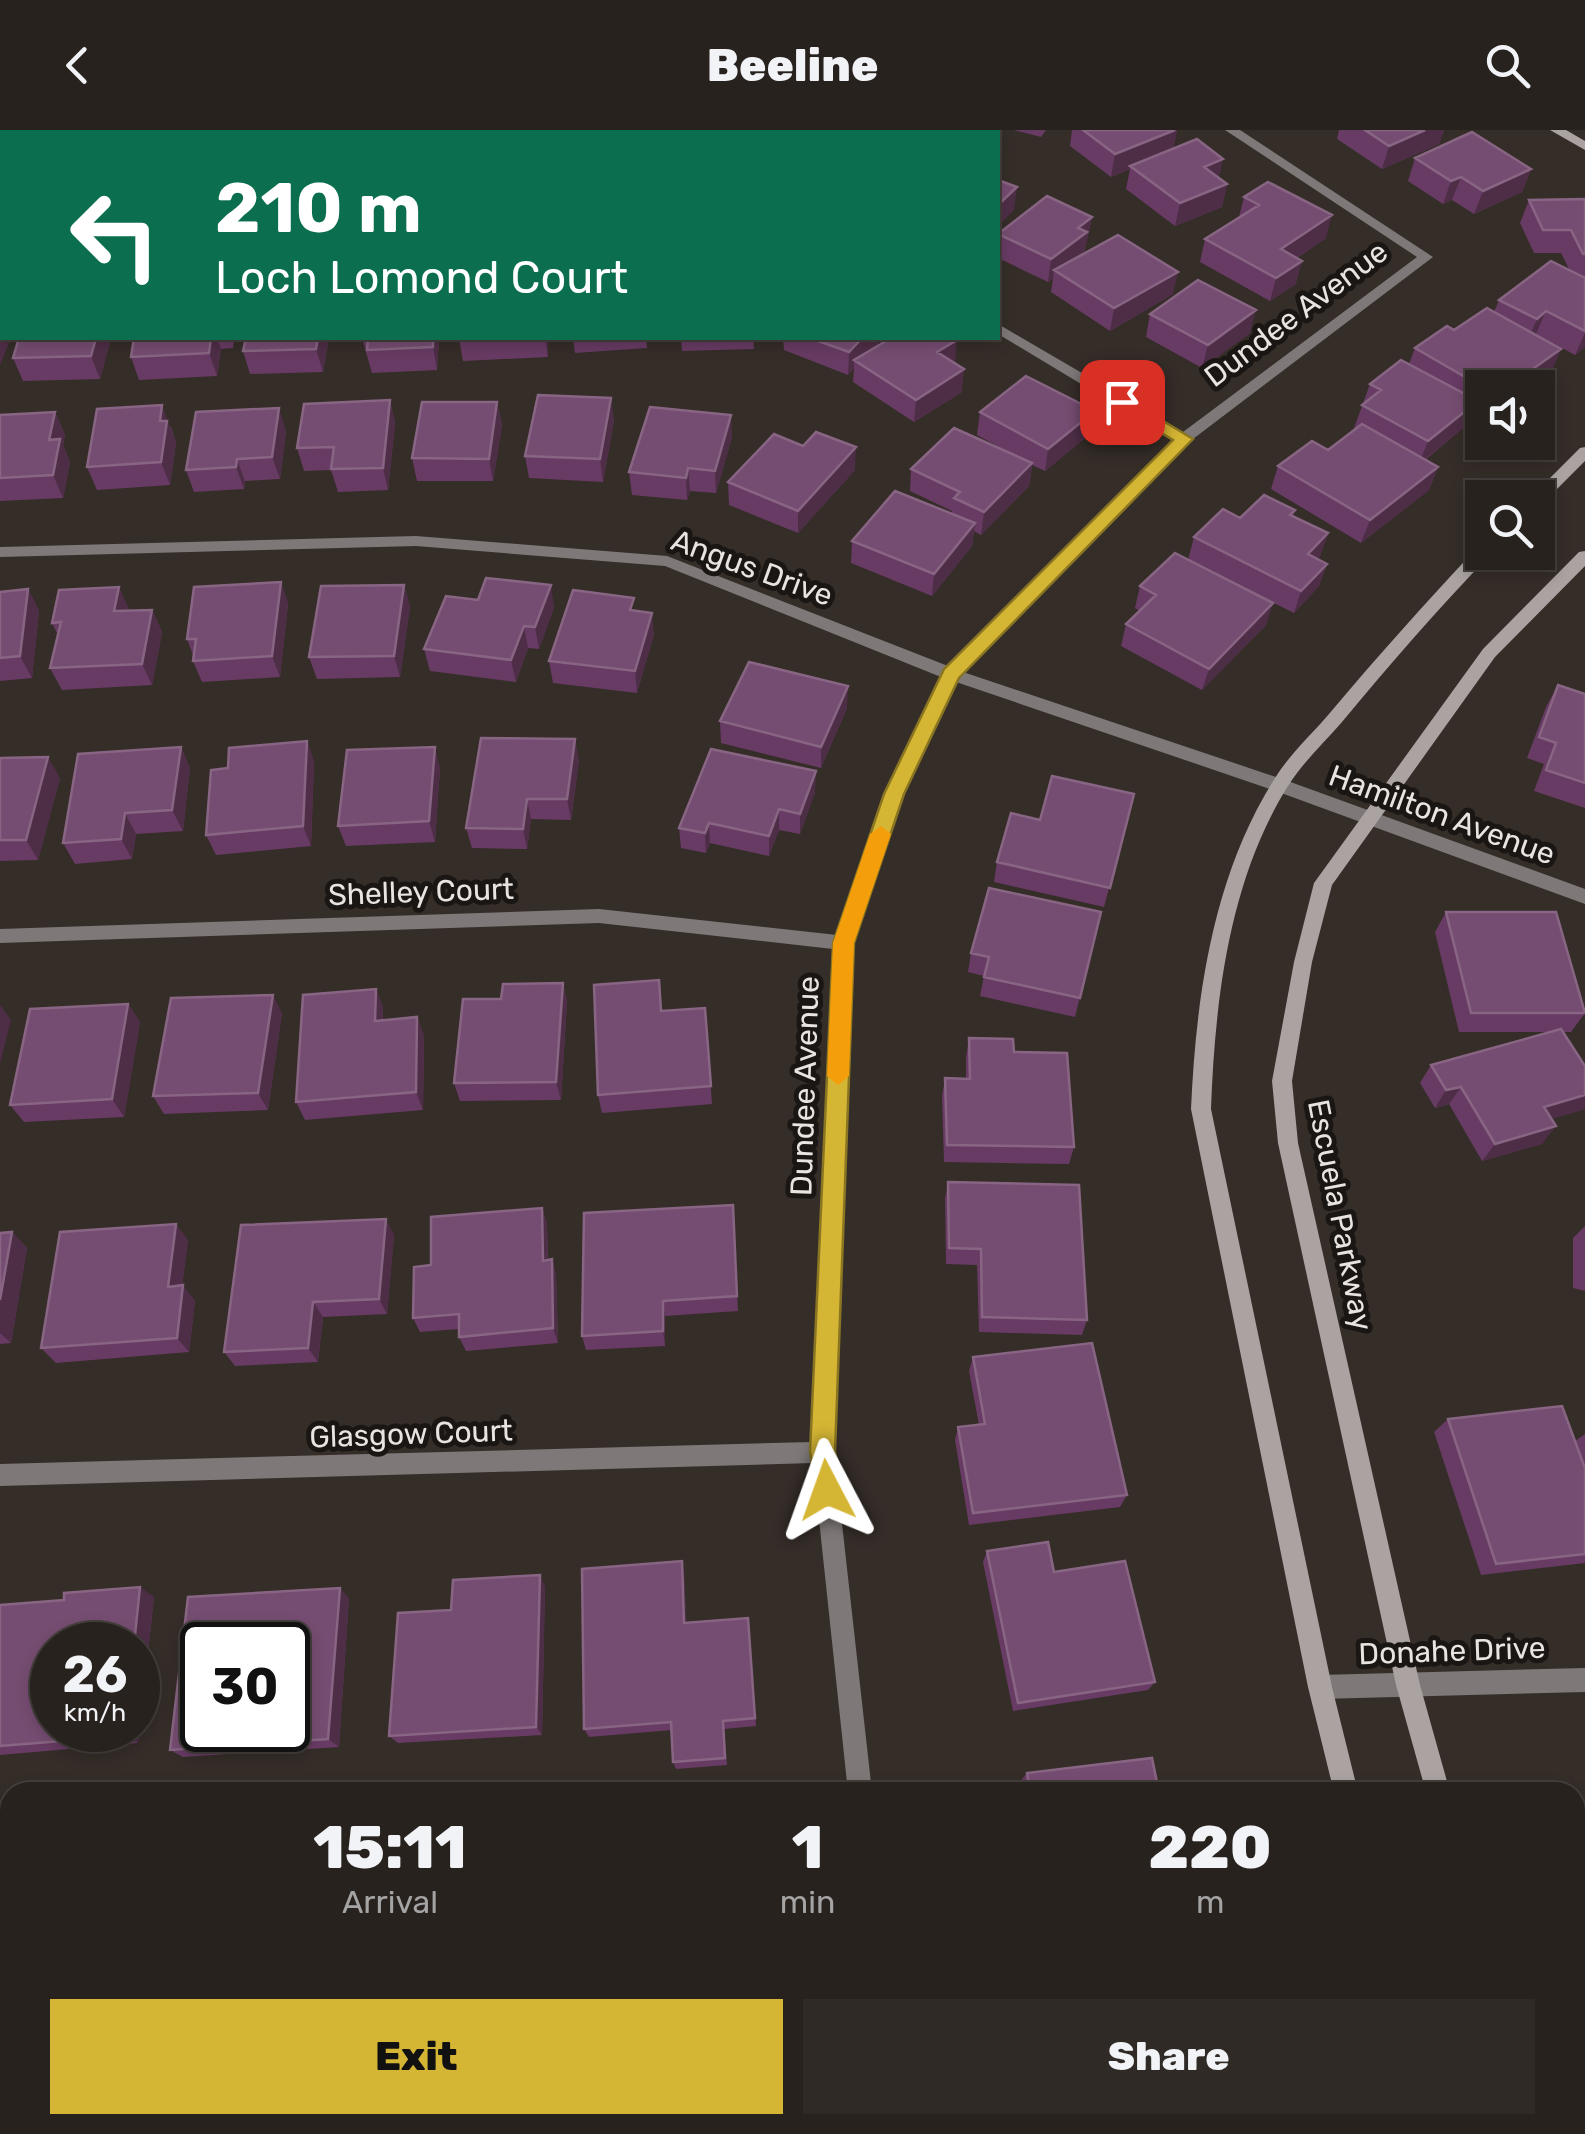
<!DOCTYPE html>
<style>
:root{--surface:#28221e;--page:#302a27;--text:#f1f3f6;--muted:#a5a4a4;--line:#443f3c;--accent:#d5b534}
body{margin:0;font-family:Rubik,sans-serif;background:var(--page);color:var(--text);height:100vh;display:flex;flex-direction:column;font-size:38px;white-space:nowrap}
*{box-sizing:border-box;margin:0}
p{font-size:32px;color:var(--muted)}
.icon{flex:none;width:55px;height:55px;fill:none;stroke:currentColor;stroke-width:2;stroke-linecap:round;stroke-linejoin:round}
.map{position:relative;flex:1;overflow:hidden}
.panel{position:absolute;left:0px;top:1652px;width:1585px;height:352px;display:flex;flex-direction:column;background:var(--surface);border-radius:30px 30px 0 0;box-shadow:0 5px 15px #0003,0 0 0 2px var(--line)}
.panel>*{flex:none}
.guide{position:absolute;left:0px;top:0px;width:1000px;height:210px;box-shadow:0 5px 15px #0003,0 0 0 2px var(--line);background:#0b6e4f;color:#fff;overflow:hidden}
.controls{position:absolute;left:1465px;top:240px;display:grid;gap:20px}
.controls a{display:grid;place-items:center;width:90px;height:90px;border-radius:0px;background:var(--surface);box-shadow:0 5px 15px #0003,0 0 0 2px var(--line);font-size:50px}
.speed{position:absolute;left:30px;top:1492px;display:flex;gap:20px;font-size:50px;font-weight:700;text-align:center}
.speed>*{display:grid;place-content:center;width:130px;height:130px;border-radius:50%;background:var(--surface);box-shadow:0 5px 15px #0003,0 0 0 2px var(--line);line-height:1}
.speed small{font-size:25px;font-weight:400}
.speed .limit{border:5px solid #111;border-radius:15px;background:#fff;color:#111}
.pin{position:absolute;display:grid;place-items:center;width:85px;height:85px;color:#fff;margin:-42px;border-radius:20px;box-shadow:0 5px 15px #0006}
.me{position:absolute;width:110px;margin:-55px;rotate:356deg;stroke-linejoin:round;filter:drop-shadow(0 0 8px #0008)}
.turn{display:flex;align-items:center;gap:35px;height:210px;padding:0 50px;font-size:45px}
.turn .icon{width:130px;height:130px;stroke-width:2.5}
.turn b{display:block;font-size:70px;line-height:85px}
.eta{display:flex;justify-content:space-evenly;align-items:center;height:170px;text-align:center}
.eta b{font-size:60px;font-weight:800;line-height:70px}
.primary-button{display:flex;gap:20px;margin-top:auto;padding:20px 50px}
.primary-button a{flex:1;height:115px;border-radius:0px;background:var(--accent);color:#111;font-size:40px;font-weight:800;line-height:115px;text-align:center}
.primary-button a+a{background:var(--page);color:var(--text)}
header{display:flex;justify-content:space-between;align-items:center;height:130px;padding:0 50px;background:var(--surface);font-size:45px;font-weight:800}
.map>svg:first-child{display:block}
</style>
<header><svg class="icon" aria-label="back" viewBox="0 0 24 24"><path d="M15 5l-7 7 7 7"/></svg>Beeline<svg class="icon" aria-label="search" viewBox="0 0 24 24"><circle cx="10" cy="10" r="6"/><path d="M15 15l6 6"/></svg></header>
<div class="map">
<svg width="1585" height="2004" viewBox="0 0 1585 2004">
<rect width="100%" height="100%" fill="#352d28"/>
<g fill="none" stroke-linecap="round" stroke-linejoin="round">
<!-- street -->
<path fill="#7e7978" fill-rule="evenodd" d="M1225,0H1240L1433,127L1189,312L963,542L1285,650L1585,759V774L1273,660L956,552L903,665L852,813L834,1322L872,1662H848L813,1333L0,1356V1334L812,1312L833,819L599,793L0,813V799L599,779L837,805L885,665L941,547L665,436L416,416L0,427V417L416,406L667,426L948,536L1174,310L998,204V194L1183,302L1417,127Z
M0,133H2V141H0Z
M1585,1538V1562L1320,1569L1312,1565L1308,1557L1312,1549L1320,1545Z
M883,1995H911L912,2004H884Z"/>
<!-- secondary -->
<path fill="#aba2a2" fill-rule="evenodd" d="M1550,0H1566L1585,11V20Z
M1585,317V331L1543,373L1538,374V368H1531L1533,365L1580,318Z
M1482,417V422H1491L1489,426C1438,479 1389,535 1342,592C1324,613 1303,632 1288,656C1229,750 1215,870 1211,979L1332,1557L1358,1662H1334L1308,1557L1191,979C1196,866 1213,746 1275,648C1290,624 1311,605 1329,584C1377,527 1426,472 1477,418Z
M1585,421V436L1495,527L1332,755L1312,832L1292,951L1298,1013L1420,1555L1450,1662H1426L1396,1555L1278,1013L1272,951L1294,832L1314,753L1483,519L1579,422Z
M1415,1995H1443L1446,2004H1418Z
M1516,1995H1544L1547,2004H1519Z"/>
</g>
<!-- wall -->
<path fill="#683b64" d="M1014,0H1046L1041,7Z
M1072,0H1177L1173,19L1227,54L1222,77L1175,96L1126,59L1130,39L1111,47L1070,16Z
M1339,0H1444L1439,14L1382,39L1337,9Z
M0,24H2V95H0Z
M1415,28L1531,39L1522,62L1474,84L1452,70L1443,74L1408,51Z
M1244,67L1326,108L1297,128L1296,154L1270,171L1200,132L1205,109L1239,87Z
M1585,69V147H1583L1585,148V217L1575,225L1536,204L1561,219L1551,242L1529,258H1482V285L1474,280L1469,293L1425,330L1438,337L1429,360L1361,413L1271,359L1278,336L1328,320L1356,299L1354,298L1370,254L1409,234L1415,218L1494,182L1499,170L1570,141L1561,123H1534L1520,93L1529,70Z
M1092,87L1084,123L1173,164L1110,201L1051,162L1053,149L1048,152L998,128V103Z
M1150,184L1250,203L1202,238L1146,207Z
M111,208L100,249L23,251L13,228Z
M134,208H234L233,218L221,219L217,246L139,250L131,227Z
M246,208H329L323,242L250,244L243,221Z
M362,208H439L437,240L372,243Z
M459,208H548V227L463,231Z
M573,208H646L647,218L575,223Z
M681,208H753L754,219L682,221Z
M783,208H883L872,219L955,233L962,262L914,292L853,252L854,238L848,245L784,220Z
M390,270L395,293L388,360L338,362L331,340L304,341L297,318Z
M497,272L502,295L493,351H417L412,328Z
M55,282L65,305L63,315L70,332L63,368L0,371V285Z
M980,282L1090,304L1045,341L1032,335L1029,356L981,405L974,401L972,416L932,466L851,433L852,411L952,384V381L910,361L911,339L1012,324L977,305Z
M614,290L603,352L529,348L525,326Z
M171,297L176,313L170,355L97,360L87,337Z
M286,301L280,349L245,351L244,359L194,362L186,340Z
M732,307L716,363L690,361L687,370L632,365L629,342Z
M803,316L855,340L798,403L729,375L728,352Z
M1295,380L1293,386L1328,403L1320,426L1317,429L1327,434L1319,456L1294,483L1188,430L1194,407L1240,388Z
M281,452L288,474L280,547L202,552L193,531V525L187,509Z
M404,455L410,477L400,547L317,549L309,527Z
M1140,456L1266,495L1202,560L1121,516L1126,494L1140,481L1135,478Z
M119,457L129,481L152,480L162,502L152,555L62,560L50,538L58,505L52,493Z
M28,459L39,481L32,548L0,551V462Z
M554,477L539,519L528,518L516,552L430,541L424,519Z
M636,481L654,504L637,563L553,553L549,531Z
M1558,555L1585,564V678L1534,661L1544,634L1527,628L1546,577Z
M847,578L821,638L721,613L720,591Z
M307,611L314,632L311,716L216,725L206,705L228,638Z
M181,617L190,638L183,701L136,704L132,729L75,734L63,713Z
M0,628L60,648L38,730L0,731Z
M579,630L571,690L531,689L527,719L472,718L466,698Z
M440,638L435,712L346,716L338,696Z
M815,662L800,704L779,700L769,726L710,713L706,723L681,718L679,698Z
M1134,664L1104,777L994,752L997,732Z
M1101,782L1075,887L980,866L984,846L968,842L971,823Z
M1446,782L1585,883L1571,902H1563L1585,936V979L1551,989L1542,1014L1482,1031L1449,974L1435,978L1420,953L1431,935L1554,902H1459L1435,802Z
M563,853L567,872L561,970L460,971L454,953Z
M376,859L383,878V890L417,887L424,906L423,980L305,990L296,972Z
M128,874L140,892L124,987L24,992L10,975Z
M705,878L712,974L602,983L598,965L662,881Z
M282,883L268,980L164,984L153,966Z
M969,908L1014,922L1074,1017L1069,1034L944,1032L942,966L945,948L966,949V927Z
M948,1052L1087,1190L1082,1205L979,1202L977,1135L946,1134L945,1069Z
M733,1075L738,1181L665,1186V1216L586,1220L582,1206Z
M542,1078L547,1094L548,1130L552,1129L556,1145L558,1213L466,1221L459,1207V1199L420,1202L413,1188L431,1135Z
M1585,1096V1161L1573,1158V1108Z
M12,1102L27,1118L11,1213L0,1214V1103Z
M394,1105L387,1184L323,1187L318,1232L235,1236L224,1222Z
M188,1110L182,1156L195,1171L189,1222L56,1233L41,1218Z
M973,1227L1127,1365L1120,1377L969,1395L955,1310L958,1297L979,1295L969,1241Z
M1448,1289L1585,1338V1433L1481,1445L1434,1302Z
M1585,1304V1335L1575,1311Z
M987,1421L1054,1442L1155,1552L1148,1560L1013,1581L983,1432Z
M684,1442L686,1493L748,1488L756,1596L724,1599L727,1635L676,1639L673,1632L672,1600L589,1607L584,1599Z
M545,1456L542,1605L398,1613L389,1606L451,1480Z
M154,1467L138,1613L0,1625V1475Z
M349,1468L339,1617L183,1627L170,1620Z
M1027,1643L1159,1662H1024L1022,1649Z
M1087,1995H1226L1228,2004H1088Z"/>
<!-- shaded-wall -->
<path fill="#4e2e47" d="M1175,0H1177L1173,22L1130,36V39L1111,47L1115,24Z
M1425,0H1444L1439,14L1382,39L1389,16Z
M1223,29L1218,52L1204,37Z
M1531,39L1522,62L1474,84L1483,61Z
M1461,47L1452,70L1443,74L1451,51Z
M1227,54L1222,77L1175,96L1180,73Z
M1017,57L1014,80L998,96V75Z
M1332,85L1326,108L1275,142L1281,119Z
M1092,87L1084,125L1054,140L1053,149L1048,152L1051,129L1078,98Z
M1302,131L1296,154L1270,171L1276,148Z
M1178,142L1173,164L1110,201L1114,178Z
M1256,180L1250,203L1202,238L1208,215Z
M2,181V208H11L0,235V187Z
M1546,181L1536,204L1527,212L1537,189Z
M1585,203V217L1575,225Z
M96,208H111L100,249L91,226Z
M211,208H217L221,219L217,246L209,223Z
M318,208H329L323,242L316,219Z
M433,208H439L437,240L433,217Z
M545,208H548V227Z
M862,208H883L859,233L854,230V238L848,245L849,222Z
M957,210L955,233L937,222Z
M1561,219L1551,242L1529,258H1506Z
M964,239L962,262L914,292L916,270Z
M611,268L614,290L603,352L600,329Z
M390,270L395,293L388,360L383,338Z
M1478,271L1469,293L1419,334L1428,311Z
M497,272L502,295L493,351L489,329Z
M162,275L176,313L170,355L161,332L160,291Z
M279,278L286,301L280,349L272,327Z
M1095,281L1090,304L1045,341L1048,319Z
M55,282L65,305L63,315L70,332L63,368L53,345L49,310Z
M731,285L732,307L716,363L715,341Z
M856,317L855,340L798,403V381Z
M237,329L245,351L244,359L236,337Z
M1032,333L1029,356L981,405L984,382Z
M1438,337L1429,360L1361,413L1370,390Z
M688,338L690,361L687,370L686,348Z
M975,393L972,416L932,466L934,444Z
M1328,403L1320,426L1300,447L1308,424Z
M1327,434L1319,456L1294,483L1301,461Z
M281,452L288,474L280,547L272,526Z
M404,455L410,477L400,547L394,526Z
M551,455L554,477L539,519L535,497Z
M119,457L129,479L124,503L114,481Z
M28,459L39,481L32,548L20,526Z
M1273,473L1266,495L1202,560L1209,539Z
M152,480L162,502L152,555L142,534Z
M652,483L654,504L637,563L635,541Z
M524,496L528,518L516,552L511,530Z
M848,556L847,578L821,638V617Z
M575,609L579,630L571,690L567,669Z
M307,611L314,632L311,716L303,696Z
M181,617L190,638L183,701L172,680Z
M435,617L440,638L435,712L429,691Z
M48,627L60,648L38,730L26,710Z
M816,641L815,662L800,704V684Z
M527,669L531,689L527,719L523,699Z
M779,679V700L769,726V706Z
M125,683L136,704L132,729L121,709Z
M709,693L710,713L706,723L705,703Z
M563,853L567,872L561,970L556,952Z
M376,859L383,878L382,909L375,891Z
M273,865L282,883L268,980L258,963Z
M128,874L140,892L124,987L112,969Z
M0,875L11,890L0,934Z
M417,887L424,906L423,980L416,962Z
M1461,957L1449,974L1435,978L1446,960Z
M1585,965V979L1531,995L1544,977Z
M1556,996L1542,1014L1482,1031L1495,1014Z
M542,1078L547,1094L548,1146L543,1131Z
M386,1089L394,1105L387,1184L379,1169Z
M176,1094L188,1110L180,1172L168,1157Z
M12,1102L27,1118L11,1213L0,1203V1170Z
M552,1129L556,1145L558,1213L553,1198Z
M183,1155L195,1171L189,1222L177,1208Z
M663,1171L665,1186V1216L663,1201Z
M313,1172L323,1187L318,1232L308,1218Z
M682,1431L684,1442L687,1502L684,1493Z
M540,1445L545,1456L542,1605L536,1597Z
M140,1457L154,1467L138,1613L123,1606V1600H138V1515H134Z
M340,1458L349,1468L339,1617L328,1609Z
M0,1941H10V1975L0,1976Z
M199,1995H213L210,2004H196Z
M299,1995H310L307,2004H295Z"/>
<!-- building -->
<path fill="#764d72" stroke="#886583" stroke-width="2.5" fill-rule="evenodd" d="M699,0H709V2H644Z
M1083,0H1175L1115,24Z
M1365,0H1425L1389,16Z
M558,1L626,2H558Z
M1472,2L1531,39L1483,61L1461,47L1451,51L1415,28Z
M1197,9L1223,29L1204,37L1227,54L1180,73L1130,36Z
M0,24H2V71H0Z
M998,50L1017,57L998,75Z
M1268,52L1332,85L1281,119L1302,131L1276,148L1205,109L1259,75L1244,67Z
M1047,66L1092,87L1078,98L1087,102L1051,129L998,104Z
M1585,69V124H1583L1571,100H1543L1529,70Z
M1118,105L1178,142L1114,178L1054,140Z
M1551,131L1585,148V201L1546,181L1537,189L1499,170Z
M1198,150L1256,180L1208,215L1150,184Z
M0,162H2V181L0,187Z
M1487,178L1561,219L1506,258H1484L1415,218L1447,196L1454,200Z
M19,208H96L91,226L13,228Z
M134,208H211L209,223L131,227Z
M246,208H318L316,219L243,221Z
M368,208H433V217L367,220Z
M810,208H862L849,222Z
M891,208H953L957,210L937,222L964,239L916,270L854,230Z
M1401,230L1478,271L1428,311L1362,275L1381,260L1370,254Z
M1026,246L1095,281L1048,319L980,282Z
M538,265L611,268L600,329L525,326Z
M390,270L383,338L331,339L334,317L297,318L304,274Z
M422,272H497L489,329L412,328Z
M162,275L160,291H167L161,332L87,337L97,279Z
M650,277L731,285L715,341L688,338L686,348L629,342Z
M279,278L272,327L237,329L236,337L186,340L196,282Z
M55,282L49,310L60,309L53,345L0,348V285Z
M1362,294L1438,337L1370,390L1278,336L1312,311L1328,320Z
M954,298L1032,333L984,382L954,368L960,362L911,339Z
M816,302L856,317L798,381L728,352L774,304L803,316Z
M895,361L975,393L934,444L852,411Z
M1264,365L1295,380L1290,385L1328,403L1308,424L1327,434L1301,461L1194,407L1223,379L1240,388Z
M1175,423L1273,473L1209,539L1126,494L1156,465L1140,456Z
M486,448L551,455L535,497L524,496L511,530L424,519L446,466L478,470Z
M281,452L272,526L193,531L196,509H187L194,457Z
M404,455L394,526L309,527L321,456Z
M119,457L114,481L152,480L142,534L50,538L61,492L52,493L59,460Z
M28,459L20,526L0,528V462Z
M573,460L634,468L630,480L652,483L635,541L549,531Z
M749,532L848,556L821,617L720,591Z
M1558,555L1585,564V653L1546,640L1556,613L1539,607Z
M481,608L575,609L567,669H527L523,699L466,698Z
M307,611L303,696L206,705L211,640L228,638L229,618Z
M181,617L172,680L125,683L121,709L63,713L78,624Z
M435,617L429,691L338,696L347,620Z
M711,619L816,641L800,684L779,679L769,706L709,693L705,703L679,698Z
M48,627L26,710H0V628Z
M1052,646L1134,664L1110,758L997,732L1011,683L1040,690Z
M989,758L1101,782L1080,868L984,847L989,827L971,823Z
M1446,782H1556L1585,883H1471Z
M659,850L661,881L705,878L711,956L598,965L594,855Z
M563,853L556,952L454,953L463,869H501L503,854Z
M376,859L375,891L417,887L416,962L296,972L303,865Z
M273,865L258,963L153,966L171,868Z
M128,874L112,969L10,975L30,879Z
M1561,899L1585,936V965L1544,977L1556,996L1495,1014L1461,957L1446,960L1431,935Z
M969,908L1013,909L1014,922L1067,923L1074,1017L947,1015L945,948L970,949Z
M948,1052L1079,1055L1087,1190L982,1187L981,1119L949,1118Z
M733,1075L737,1166L663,1171V1201L582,1206L584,1083Z
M542,1078L543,1131L552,1129L553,1198L459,1207V1184L413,1188L414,1137L431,1135V1087Z
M386,1089L379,1169L313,1172L308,1218L224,1222L241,1095Z
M176,1094L168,1157L183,1155L177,1208L41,1218L60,1102Z
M12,1102L0,1170V1103Z
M1092,1213L1127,1365L973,1383L958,1297L985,1294L973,1227Z
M1562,1276L1585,1338V1424L1496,1434L1448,1289Z
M1048,1412L1054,1442L1125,1431L1155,1552L1018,1573L987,1421Z
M682,1431L684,1493L748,1488L755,1588L723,1591L725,1628L673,1632L671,1592L584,1599L582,1439Z
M540,1445L536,1597L389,1606L398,1483L451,1480L453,1450Z
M140,1457L134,1515H52V1600H123V1606L0,1616V1475L64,1470V1463Z
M340,1458L328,1609L170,1620L188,1467ZM202,1515H288V1600H202Z
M1152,1628L1159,1662H1030L1027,1643Z
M0,1791H10V1941H0Z
M139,1995H199L196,2004H169Z
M252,1995H299L295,2004H281Z
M563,1995H742L743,2004H564Z
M1094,1995H1226L1228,2004H1096Z"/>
<!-- route -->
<path fill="#d5b534" stroke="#8a7622" stroke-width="2.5" d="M1122,266L1193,309L959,548L904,664L854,813L835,1322L840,1360L836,1369L827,1373L818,1369L810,1322L833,813L884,664L944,539L1173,310L1116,276V268Z"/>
<!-- slow -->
<path fill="#f59e0b" d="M881,696L891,704L854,813L849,946L838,955L827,946L833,813L870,704Z"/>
<g text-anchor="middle" stroke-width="10" stroke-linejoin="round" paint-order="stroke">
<!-- street labels -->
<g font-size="30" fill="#eae4e1" stroke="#1a1614">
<text transform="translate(1296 184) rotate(-37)" y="10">Dundee Avenue</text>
<text transform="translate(752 438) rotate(20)" y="10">Angus Drive</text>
<text transform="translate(1442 685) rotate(20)" y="10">Hamilton Avenue</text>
<text transform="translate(421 762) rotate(-2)" y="10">Shelley Court</text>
<text transform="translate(805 956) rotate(-88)" y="10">Dundee Avenue</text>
<text transform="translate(1340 1085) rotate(79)" y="10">Escuela Parkway</text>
<text transform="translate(411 1304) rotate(-2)" y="10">Glasgow Court</text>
<text transform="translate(1452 1521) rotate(-2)" y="10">Donahe Drive</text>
</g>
</g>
</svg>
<div class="controls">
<a><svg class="icon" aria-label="sound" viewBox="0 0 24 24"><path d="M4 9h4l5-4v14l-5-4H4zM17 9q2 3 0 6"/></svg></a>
<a><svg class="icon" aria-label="search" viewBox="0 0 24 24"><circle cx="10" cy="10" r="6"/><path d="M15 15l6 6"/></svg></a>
</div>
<div class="speed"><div>26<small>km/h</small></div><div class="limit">30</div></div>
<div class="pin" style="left:1122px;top:272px;background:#d93025"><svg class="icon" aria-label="arrive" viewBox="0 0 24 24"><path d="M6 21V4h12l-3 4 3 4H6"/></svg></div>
<svg class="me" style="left:827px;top:1360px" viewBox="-20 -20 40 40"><path d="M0-17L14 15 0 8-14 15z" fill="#d5b534" stroke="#fff" stroke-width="4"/></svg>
<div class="guide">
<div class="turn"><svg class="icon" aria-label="left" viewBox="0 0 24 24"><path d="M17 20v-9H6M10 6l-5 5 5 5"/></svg><div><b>210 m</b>Loch Lomond Court</div></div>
</div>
<section class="panel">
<div class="eta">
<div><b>15:11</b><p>Arrival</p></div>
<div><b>1</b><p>min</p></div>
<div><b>220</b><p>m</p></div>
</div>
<div class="primary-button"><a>Exit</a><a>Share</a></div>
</section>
</div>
